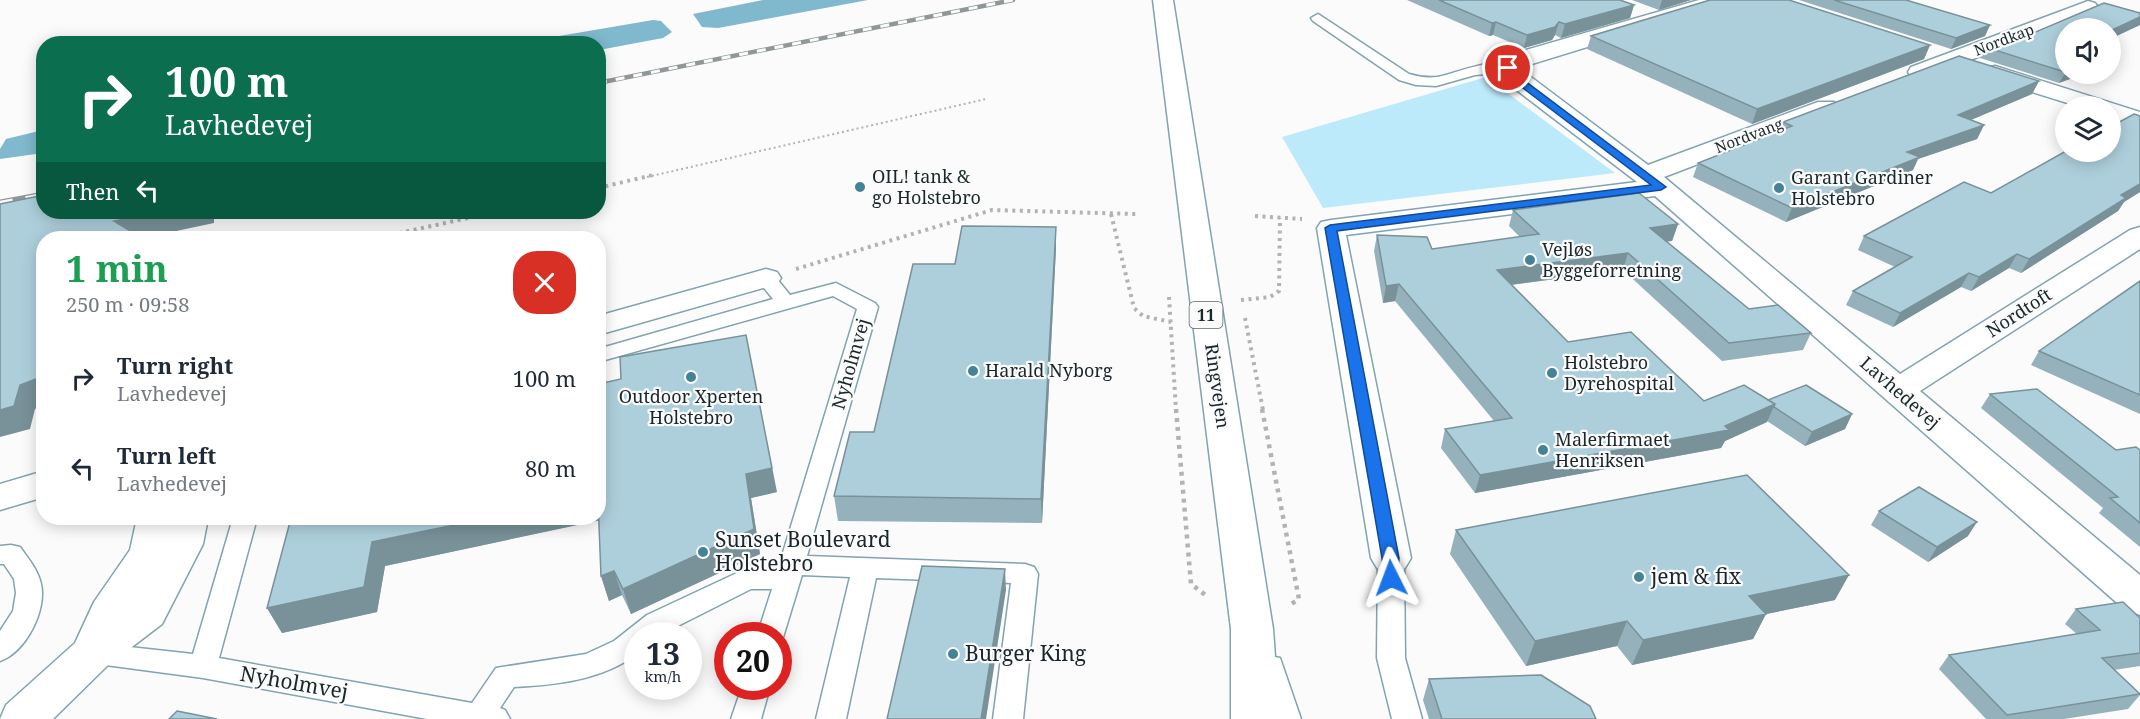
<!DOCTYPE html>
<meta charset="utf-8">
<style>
:root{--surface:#fff;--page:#f2f2f3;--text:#1f2937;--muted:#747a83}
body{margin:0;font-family:"Noto Serif",serif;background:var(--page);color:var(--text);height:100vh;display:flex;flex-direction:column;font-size:22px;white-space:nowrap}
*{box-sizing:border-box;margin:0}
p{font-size:20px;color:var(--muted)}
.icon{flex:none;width:33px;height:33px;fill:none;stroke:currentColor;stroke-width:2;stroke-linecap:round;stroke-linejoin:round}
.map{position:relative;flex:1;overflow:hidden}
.details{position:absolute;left:36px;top:231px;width:570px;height:294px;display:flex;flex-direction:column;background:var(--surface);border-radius:24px;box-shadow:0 3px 15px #0003}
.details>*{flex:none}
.guide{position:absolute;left:36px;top:36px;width:570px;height:183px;border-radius:24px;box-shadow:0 3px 15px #0003;background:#0b6e4f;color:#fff;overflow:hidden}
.buttons{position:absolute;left:2055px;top:18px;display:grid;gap:12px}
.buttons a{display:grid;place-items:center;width:66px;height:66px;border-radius:50%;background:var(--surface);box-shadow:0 3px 15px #0003;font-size:30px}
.speed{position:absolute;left:624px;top:622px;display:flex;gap:12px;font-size:30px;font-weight:700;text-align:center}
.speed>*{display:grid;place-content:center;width:78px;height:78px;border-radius:50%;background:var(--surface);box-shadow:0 3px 15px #0003;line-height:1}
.speed small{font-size:15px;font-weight:400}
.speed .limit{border:9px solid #d22;background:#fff;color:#111}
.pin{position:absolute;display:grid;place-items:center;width:51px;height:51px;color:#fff;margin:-26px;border:3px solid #fff;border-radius:50%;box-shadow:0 2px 6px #0007}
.me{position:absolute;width:66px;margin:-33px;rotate:357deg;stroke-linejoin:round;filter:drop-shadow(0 0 4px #0008)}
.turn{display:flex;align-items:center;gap:21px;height:126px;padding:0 30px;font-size:27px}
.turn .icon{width:78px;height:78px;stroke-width:2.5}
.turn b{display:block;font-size:42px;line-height:51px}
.then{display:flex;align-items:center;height:57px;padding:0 30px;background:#0003;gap:12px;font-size:22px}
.round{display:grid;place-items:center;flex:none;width:63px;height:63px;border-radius:24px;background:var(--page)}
.overview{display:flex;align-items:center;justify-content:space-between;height:102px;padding:0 30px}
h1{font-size:36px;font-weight:700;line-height:45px;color:#1e9e55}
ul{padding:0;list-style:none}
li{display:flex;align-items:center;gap:18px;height:90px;padding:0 30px}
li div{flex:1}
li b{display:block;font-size:22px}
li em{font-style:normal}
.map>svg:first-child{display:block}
</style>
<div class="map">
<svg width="2140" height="719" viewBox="0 0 2140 719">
<rect width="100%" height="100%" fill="#fbfbfb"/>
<!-- green -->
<path fill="#bceafb" d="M1486,77L1615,173L1323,208L1282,137Z"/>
<!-- water -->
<path fill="#80b9cd" d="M763,0H868L718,28L702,27L693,14Z
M653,20L661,21L672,32L663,38L599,50L598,44L518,43Z
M43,130V153L0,159V149L6,139Z"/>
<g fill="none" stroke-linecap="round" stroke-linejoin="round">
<defs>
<path id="lane" d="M1318,14L1409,74C1419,77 1427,78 1437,77C1455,74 1501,53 1515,68L1508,72L1475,75L1436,86L1416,85L1399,80L1313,21L1311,18Z
M766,272L773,274L790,295L836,283L875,303L878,307L807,556L1025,564L1034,567L1038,574L1023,719H993L1011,583L876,578L846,719H816L850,577L802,575L781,644H778V636H757L772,589H751L658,636H638V653C603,680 556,685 514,687L500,708L505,710L510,719H427L203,678L83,662L79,654L83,646L93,643L193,654L233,518H257L219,658L472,703L496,668L586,654L614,641L647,615L739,572L748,569H778L857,309L833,296L598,362V349L773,299L756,278Z
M11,545L20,547C28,558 38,570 41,584C47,610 26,652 0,661V631L13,611L16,593L14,579L4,564H0V546Z
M1391,549L1400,551L1404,558L1405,658L1422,719H1392L1377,658L1378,558L1382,551Z
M742,687H770L761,719H731Z"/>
<path id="street" d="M1699,0H1730L1727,4L1519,68L1648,165L1818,102H1834L1838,107L1834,112L1664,177L1900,374L2130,230L2140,227V249L1920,391L2140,575V615L2125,610L1655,196L1346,235L1411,558L1405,568L1391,573L1377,568L1371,558L1317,228L1321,222L1331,220L1637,182L1506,82L1497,68L1505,56Z
M2088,1L2095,3L2098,7L2095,11L1927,77H1911L1908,72L1911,67Z
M1995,66L2140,112V127L2110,118V106H2077L1987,78L1984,73L1987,68Z
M766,269L777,272L781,278L777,284L598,335V316Z
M44,471V497L0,510V484Z
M137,518H208L203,544L162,624L107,666L53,719H0L6,705L75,643L94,602L130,550Z"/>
<path id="primary" d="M1153,0H1173L1273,629L1275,657L1280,658L1301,719H1231V629Z"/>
</defs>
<!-- lane casing -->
<use href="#lane" stroke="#82a3af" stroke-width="3"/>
<!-- street casing -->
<use href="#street" stroke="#82a3af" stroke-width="3"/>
<!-- primary casing -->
<use href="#primary" stroke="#82a3af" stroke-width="3"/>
<!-- path-far2 -->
<path stroke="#b0b4b6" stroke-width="2" stroke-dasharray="2 3" stroke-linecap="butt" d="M647,177L986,99"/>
<!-- path-far1 -->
<path stroke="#b0b4b6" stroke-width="4" stroke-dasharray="3 4.5" stroke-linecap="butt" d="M598,188L653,175
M1111,214L1134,308L1143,316L1171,322
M1255,216L1302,219
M377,238L495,212
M796,269L992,210L1136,214
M1169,297L1176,410
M1241,300L1270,297L1279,291L1280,218
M1245,318L1263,410"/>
<!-- path -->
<path stroke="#b0b4b6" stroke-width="4.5" stroke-dasharray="4 5" stroke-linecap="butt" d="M1176,409L1191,584L1208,597
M1262,409L1299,599L1288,606"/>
<!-- lane -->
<use href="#lane" fill="#fff" fill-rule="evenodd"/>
<!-- street -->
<use href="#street" fill="#fff" fill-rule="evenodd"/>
<!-- primary -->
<use href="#primary" fill="#fff" fill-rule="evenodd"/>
<defs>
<path id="rail-far1" d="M598,83L1013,0"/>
<path id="rail" d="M0,203L44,195"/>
</defs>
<!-- rail-far1 casing -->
<use href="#rail-far1" stroke="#909799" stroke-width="4.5"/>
<!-- rail casing -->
<use href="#rail" stroke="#909799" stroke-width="7"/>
<!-- rail-far1 -->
<use href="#rail-far1" stroke="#fbfbfb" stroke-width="3" stroke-dasharray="9" stroke-linecap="butt"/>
<!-- rail -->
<use href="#rail" stroke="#fbfbfb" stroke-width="4.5" stroke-dasharray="13" stroke-linecap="butt"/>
</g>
<!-- wall -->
<path fill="#95b2bc" d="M1407,0H1620L1634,5L1630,18L1561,38L1555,35L1552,40L1524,48L1493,35L1489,36Z
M1632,0H1691L1659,10Z
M1799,0H1906L1990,25L1985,36L1951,49Z
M2104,3L2140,13V25L2110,39V28H2066V74H2083L2059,83L1980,58L1985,47L2019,34L2026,36Z
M1591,36L1930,45L1924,59L1752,124L1587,49Z
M2039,81L2032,94L1971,120L1984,125L1977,139L1918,159L1913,170L1786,222L1693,177L1698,163L1780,130L1783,122Z
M2140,116V192L2124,202L2118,211L2021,273L2009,268L1971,291L1961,287L1893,327L1846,305L1853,291L1895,267L1858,250L1864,236L1991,193Z
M1513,210L1678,224L1672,241H1666L1749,309L1811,333L1803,350L1722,361L1623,270L1511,285L1568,342L1704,401L1768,400L1852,414L1845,429L1805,446L1767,421V422L1725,441L1721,448L1475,493L1441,448L1445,429L1494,421L1395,301L1383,303L1374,251L1377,235L1432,249L1520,237L1509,226Z
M1056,227V248L1042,523L838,521L834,496L874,432L955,264Z
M2140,281V414L2031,365L2039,351Z
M1990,394L2116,450H2140V547L2099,513L2103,508L1981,408Z
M777,492L751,498L760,554L631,614L622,595L609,601L601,576L599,520L385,566L377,612L282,633L267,608L291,518Z
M1879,511L1968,536L1928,562L1871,525Z
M1456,530L1835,600L1766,614L1753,639L1632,665L1617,646L1526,666L1450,554Z
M2076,609L2140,618V666L2114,670L2140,694V695L2128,709L2064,719H1986L1939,669L1949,655L2077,634L2065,624Z
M1429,679L1596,719H1429L1423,700Z"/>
<!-- shaded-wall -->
<path fill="#799199" d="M1662,0H1691L1659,10Z
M1634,5L1630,18L1561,38L1565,24Z
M2140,17V25L2110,39V31Z
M1496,22L1493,35L1489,36L1492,23Z
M1559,22L1555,35L1552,40L1524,48L1527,35Z
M1990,25L1985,36L1951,49L1956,38Z
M1930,45L1924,59L1752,124L1757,109Z
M2066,72V74H2083L2059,83Z
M2039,81L2032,94L1952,128L1958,115Z
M1984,125L1977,139L1918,159L1913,170L1786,222L1792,208L1907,152Z
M2140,184V192L2124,202L2118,211L2021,273L2029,259L2121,195Z
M160,212H214V223L143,238L114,221Z
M1678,224L1672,241L1644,245L1650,228Z
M1056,227V248L1042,523L1041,499Z
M1628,253L1623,270L1493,287L1497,270Z
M2017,254L2009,268L1971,291L1979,277Z
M1969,273L1961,287L1893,327L1900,313Z
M1399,284L1395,301L1383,303L1386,286Z
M746,335L777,492L751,498L760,554L631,614L623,589L746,474Z
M44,376V405L35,409L30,429L0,437V410L20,385Z
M1775,404L1767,422L1725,441L1721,448L1475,493L1480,475L1725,426Z
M1852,414L1845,429L1805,446L1812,432Z
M598,495L606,519L385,566L377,612L282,633L267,608L372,542L488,518H598Z
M1977,522L1968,536L1928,562L1937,547Z
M1005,569L1006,590L986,719H981Z
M614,571L622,595L609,601L601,576Z
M1849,575L1835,600L1766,614L1753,639L1632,665L1643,640L1749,596Z
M1627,621L1617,646L1526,666L1535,641Z"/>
<!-- building -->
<path fill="#adcfdb" stroke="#799199" stroke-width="1.5" d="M1439,0H1620L1634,5L1565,24L1559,22L1555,27L1527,35L1496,22L1492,23Z
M1710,0H1789L1930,45L1757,109L1591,36Z
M1834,0H1906L1990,25L1956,38Z
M2104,3L2140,13V17L2110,31V28H2066V72H2065L1985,47L2019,34L2026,36Z
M1959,56L2039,81L1958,115L1984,125L1907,152L1920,157L1792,208L1698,163L1792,126L1783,122Z
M2134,114L2140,116V184L2121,195L2126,198L2029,259L2017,254L1979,277L1969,273L1900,313L1853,291L1912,257L1864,236L1964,182L1991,193L2066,151L2110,152V127Z
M1639,193L1678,224L1650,228L1749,309L1778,305L1811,333L1729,343L1628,253L1497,270L1568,342L1631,332L1704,401L1744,385L1775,404L1725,426L1729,430L1480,475L1445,429L1512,418L1399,284L1386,286L1377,235L1427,237L1432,249L1539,234L1513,210Z
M44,195V212H160L114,221L142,238H44V376L20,385L14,406L0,410V204Z
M962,226L1056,227L1041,499L834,496L850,432H874L913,264H955Z
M2140,281V395L2039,351Z
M746,335L772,468L746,474L754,529L623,589L614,571L601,576L598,500V384L621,379L620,357Z
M1806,385L1852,414L1812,432L1774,407L1775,404L1768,400Z
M2037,389L2116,450L2136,447L2140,450V523L2110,498L2118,497L1990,394Z
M1747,475L1849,575L1749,596L1766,614L1643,640L1627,621L1535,641L1456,530Z
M1919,487L1977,522L1937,547L1879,511Z
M291,518H488L372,542L364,587L267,608Z
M922,566L1005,569L981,719H887Z
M2123,602L2140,618V653L2102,658L2140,694L2007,715L1949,655L2100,630L2076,609Z
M1541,675L1590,706L1596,719H1442L1429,679Z
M177,711L217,719H169Z"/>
<!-- route -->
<path fill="#1a73e8" stroke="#114b97" stroke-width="1.5" d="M1505,66H1512L1517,75L1666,187L1661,190L1337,231L1399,558L1397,583H1385L1382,558L1325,228L1330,225L1651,185L1511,79Z"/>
<!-- markers -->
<g fill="#438297" stroke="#fbfbfb" stroke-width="2">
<circle cx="860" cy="187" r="6"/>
<circle cx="1779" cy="188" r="6"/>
<circle cx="1530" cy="260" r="6"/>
<circle cx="973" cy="371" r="6"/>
<circle cx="1552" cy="373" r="6"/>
<circle cx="691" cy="377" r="6"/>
<circle cx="1543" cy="450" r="6"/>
<circle cx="703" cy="552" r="6"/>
<circle cx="1639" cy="577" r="6"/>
<circle cx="953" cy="654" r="6"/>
</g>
<g text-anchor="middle" stroke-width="4.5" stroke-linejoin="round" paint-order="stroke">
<!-- far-street labels -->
<g font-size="15" fill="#19272b" stroke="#fbfbfb">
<text transform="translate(2004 40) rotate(-21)" y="5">Nordkap</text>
<text transform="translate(1749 136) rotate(-21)" y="5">Nordvang</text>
</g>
<!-- shield labels -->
<rect fill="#fbfbfb" stroke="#5d6769" stroke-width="1.5" x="1189.5" y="302" width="33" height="26" rx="4.5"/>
<g font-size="16" font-weight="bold" fill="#19272b">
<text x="1206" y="321">11</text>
</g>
<!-- poi labels -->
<g font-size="18" fill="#19272b" stroke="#fbfbfb" text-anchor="start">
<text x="872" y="183">OIL! tank &amp;<tspan x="872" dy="21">go Holstebro</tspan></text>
<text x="1791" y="184">Garant Gardiner<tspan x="1791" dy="21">Holstebro</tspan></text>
<text x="1542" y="256">Vejløs<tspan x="1542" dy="21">Byggeforretning</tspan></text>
<text x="1564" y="369">Holstebro<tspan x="1564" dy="21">Dyrehospital</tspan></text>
<text x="985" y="377">Harald Nyborg</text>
<text x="691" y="403" text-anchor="middle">Outdoor Xperten<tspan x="691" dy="21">Holstebro</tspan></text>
<text x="1555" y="446">Malerfirmaet<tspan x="1555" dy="21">Henriksen</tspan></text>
</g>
<!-- street labels -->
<g font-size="18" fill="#19272b" stroke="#fbfbfb">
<text transform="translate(2019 313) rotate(-33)" y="6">Nordtoft</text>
<text transform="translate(851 364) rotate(-74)" y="6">Nyholmvej</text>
<text transform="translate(1217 386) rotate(82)" y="6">Ringvejen</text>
<text transform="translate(1900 393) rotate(41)" y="6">Lavhedevej</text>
</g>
<!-- near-poi labels -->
<g font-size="21" fill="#19272b" stroke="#fbfbfb" text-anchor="start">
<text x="715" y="547">Sunset Boulevard<tspan x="715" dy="24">Holstebro</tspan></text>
<text x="1651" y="584">jem &amp; fix</text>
<text x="965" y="661">Burger King</text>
</g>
<!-- near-street labels -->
<g font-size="21" fill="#19272b" stroke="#fbfbfb">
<text transform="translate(294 683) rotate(10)" y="7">Nyholmvej</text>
</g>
</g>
</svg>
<div class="buttons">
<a><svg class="icon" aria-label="sound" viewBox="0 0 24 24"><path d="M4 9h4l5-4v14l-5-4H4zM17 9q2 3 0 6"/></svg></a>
<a><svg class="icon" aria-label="layers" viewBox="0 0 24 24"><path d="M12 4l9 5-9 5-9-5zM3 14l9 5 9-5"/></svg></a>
</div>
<div class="speed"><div>13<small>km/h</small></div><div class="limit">20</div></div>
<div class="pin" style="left:1508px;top:68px;background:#d93025"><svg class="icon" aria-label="arrive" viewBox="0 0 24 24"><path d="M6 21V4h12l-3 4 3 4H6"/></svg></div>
<svg class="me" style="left:1391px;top:578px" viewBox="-20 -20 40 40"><path d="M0-17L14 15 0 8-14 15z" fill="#1a73e8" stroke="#fff" stroke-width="4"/></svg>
<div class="guide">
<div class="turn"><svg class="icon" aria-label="right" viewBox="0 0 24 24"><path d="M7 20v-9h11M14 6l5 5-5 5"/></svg><div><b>100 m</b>Lavhedevej</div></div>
<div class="then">Then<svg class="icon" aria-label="left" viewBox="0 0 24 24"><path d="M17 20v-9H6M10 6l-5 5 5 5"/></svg></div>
</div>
<section class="details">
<div class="overview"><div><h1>1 min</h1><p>250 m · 09:58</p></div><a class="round" style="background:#d93025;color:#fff"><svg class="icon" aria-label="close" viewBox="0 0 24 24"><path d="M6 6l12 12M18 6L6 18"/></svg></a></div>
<ul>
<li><svg class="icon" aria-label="right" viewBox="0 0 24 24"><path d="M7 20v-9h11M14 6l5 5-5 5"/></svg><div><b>Turn right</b><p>Lavhedevej</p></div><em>100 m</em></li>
<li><svg class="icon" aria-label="left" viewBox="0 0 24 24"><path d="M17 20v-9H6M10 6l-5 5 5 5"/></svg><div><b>Turn left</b><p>Lavhedevej</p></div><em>80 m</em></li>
</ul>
</section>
</div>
